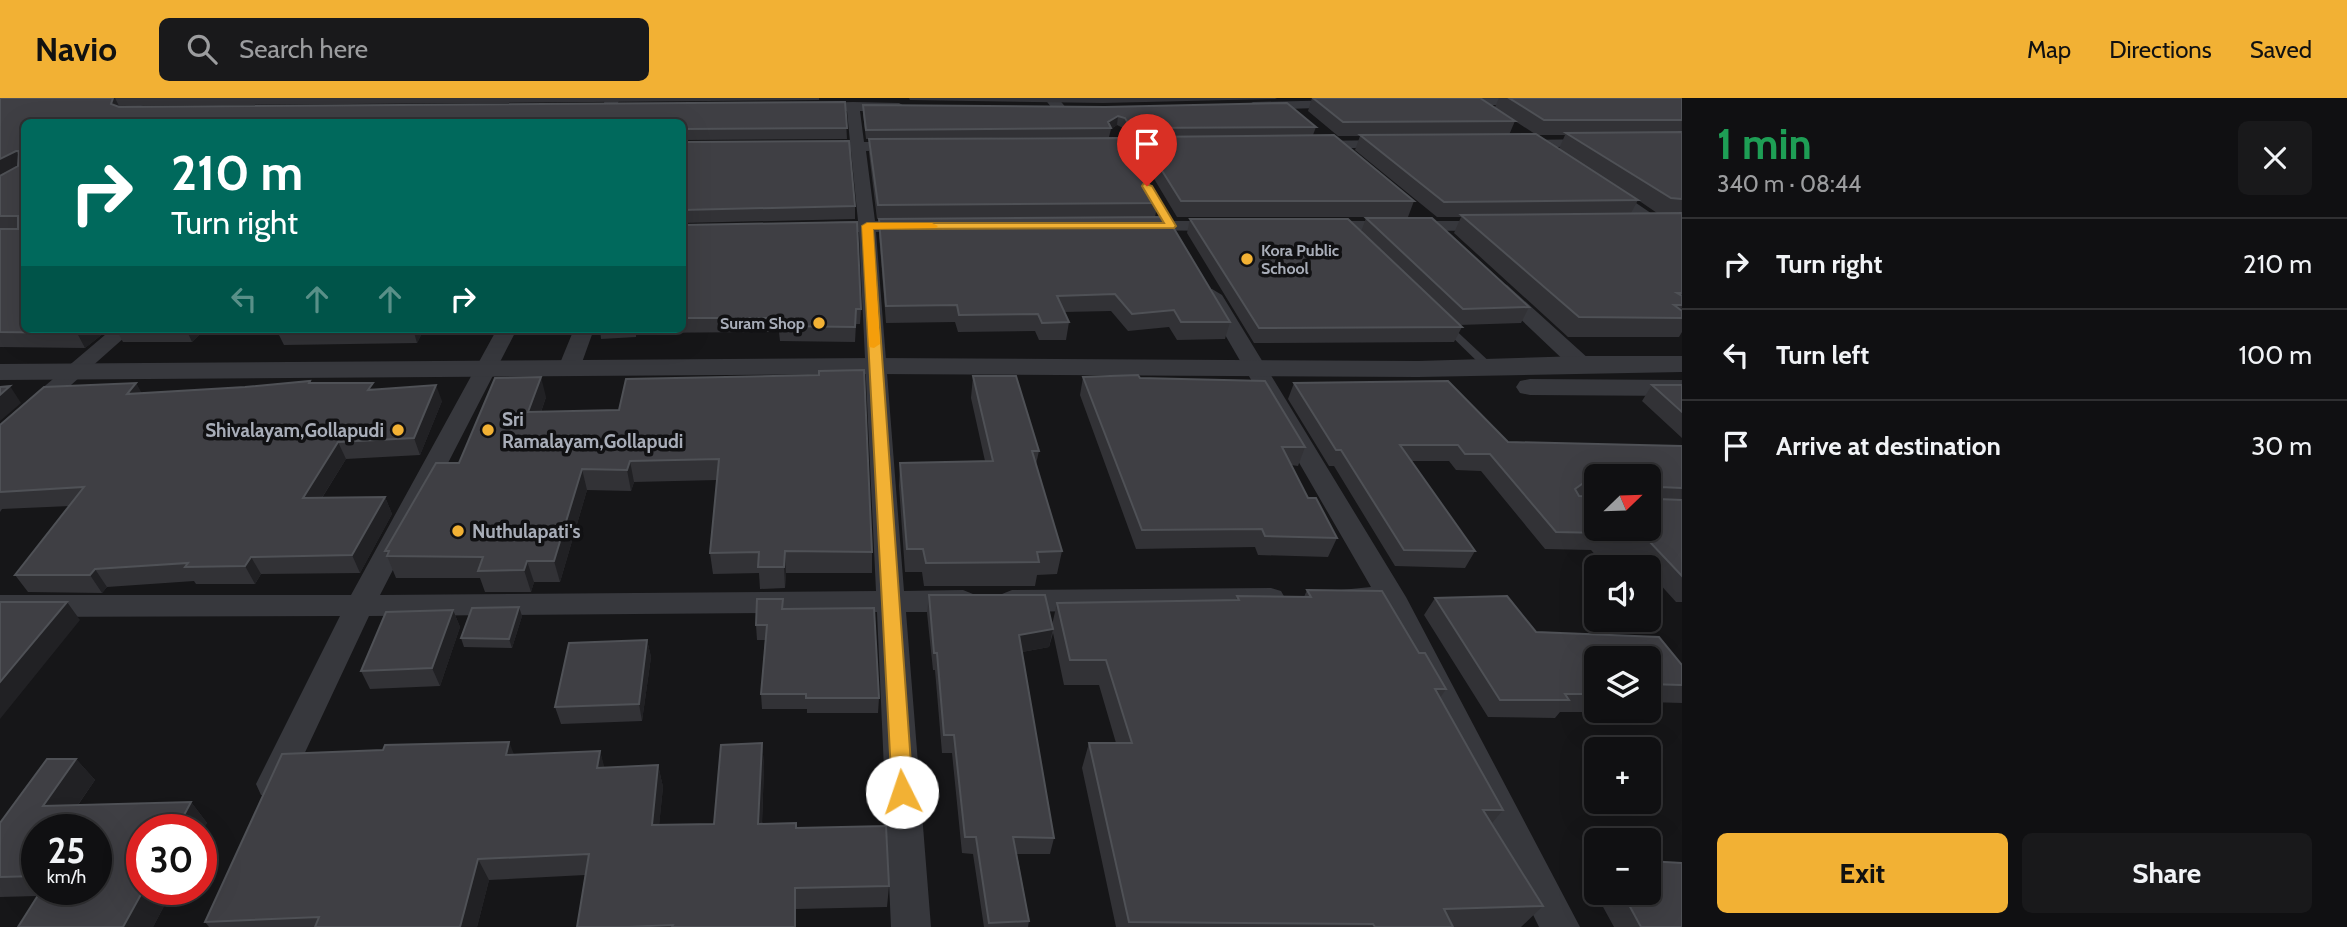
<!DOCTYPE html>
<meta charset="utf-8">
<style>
:root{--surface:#101012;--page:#19191b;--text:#f1f3f6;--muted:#9c9d9f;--line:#303032;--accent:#f2b134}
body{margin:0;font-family:Cabin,sans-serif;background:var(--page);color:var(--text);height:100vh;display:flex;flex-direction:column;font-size:26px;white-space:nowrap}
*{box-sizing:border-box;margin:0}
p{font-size:23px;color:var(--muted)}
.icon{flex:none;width:38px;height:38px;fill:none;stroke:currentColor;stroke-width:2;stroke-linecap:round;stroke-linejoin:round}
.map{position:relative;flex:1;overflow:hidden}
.side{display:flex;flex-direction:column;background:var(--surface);width:665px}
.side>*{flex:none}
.guide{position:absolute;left:21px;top:21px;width:665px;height:214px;border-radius:10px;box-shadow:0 7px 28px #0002,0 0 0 2px var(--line);background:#00695c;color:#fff;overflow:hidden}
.needle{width:46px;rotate:67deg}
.controls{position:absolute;left:1584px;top:366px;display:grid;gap:14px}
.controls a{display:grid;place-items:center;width:77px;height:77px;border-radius:10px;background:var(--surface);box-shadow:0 7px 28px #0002,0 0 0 2px var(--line);font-size:35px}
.speed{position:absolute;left:21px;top:716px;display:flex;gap:14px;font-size:35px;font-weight:700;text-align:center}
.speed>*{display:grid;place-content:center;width:91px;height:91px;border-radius:50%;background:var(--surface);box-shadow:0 7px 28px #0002,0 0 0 2px var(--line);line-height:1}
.speed small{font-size:18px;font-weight:400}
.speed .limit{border:10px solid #d22;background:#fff;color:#111}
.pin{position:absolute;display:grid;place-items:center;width:60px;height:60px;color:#fff;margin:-72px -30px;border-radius:50% 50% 50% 0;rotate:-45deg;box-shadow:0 0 7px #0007}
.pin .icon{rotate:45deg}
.me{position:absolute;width:77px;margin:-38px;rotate:356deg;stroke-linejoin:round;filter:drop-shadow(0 0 5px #0008)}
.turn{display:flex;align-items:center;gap:24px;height:147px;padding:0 35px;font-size:32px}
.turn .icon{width:91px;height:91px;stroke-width:2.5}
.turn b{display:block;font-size:49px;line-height:60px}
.lanes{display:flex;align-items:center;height:66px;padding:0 35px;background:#0003;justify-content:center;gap:35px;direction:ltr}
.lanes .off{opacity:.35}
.round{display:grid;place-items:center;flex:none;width:74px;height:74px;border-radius:10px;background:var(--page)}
.headline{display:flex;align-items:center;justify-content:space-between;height:119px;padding:0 35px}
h1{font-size:42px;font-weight:700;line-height:52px;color:#1e9e55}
.button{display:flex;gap:14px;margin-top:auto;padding:14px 35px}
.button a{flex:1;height:80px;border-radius:10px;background:var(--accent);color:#111;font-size:28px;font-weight:700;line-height:80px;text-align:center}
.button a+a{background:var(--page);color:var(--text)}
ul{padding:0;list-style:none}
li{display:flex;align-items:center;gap:21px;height:91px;padding:0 35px;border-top:2px solid var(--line)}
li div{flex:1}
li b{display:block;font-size:26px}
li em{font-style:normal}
header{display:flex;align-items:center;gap:42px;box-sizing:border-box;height:98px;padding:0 35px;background:var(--accent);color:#111}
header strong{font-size:33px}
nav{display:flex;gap:38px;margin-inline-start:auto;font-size:24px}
.search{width:490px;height:63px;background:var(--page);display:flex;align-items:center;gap:18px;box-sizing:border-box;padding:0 24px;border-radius:10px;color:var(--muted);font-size:26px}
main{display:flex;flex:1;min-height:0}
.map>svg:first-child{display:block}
</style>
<header>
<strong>Navio</strong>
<div class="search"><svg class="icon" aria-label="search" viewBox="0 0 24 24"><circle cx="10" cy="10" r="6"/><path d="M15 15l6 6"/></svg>Search here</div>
<nav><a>Map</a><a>Directions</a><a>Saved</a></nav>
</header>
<main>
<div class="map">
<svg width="1682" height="829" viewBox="0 0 1682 829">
<rect width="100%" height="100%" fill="#161618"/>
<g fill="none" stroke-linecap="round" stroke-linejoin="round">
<!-- service -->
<path fill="#37383d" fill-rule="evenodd" d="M1446,225L1449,226L1493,267V271H1485L1443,230V226Z"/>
<!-- minor -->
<path fill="#37383d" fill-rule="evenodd" d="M138,0H154L115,24H99Z
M606,0H620L610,24H596Z
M1044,0H1058L1067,11L1065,14H1055Z
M1444,0H1608L1597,7H1449L1442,3Z
M1344,2L1349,3V9L1253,12L1246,8L1253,4Z
M853,4L899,5L906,9L899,13H860L864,44H903L910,48L903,52L866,53L875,123H914L923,128L914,133L876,134L904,493L963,492L973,496L978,503L973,510L963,514H906L931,829H891L877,514L369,518L285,697L273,701L261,697L256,686L340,518L0,519V497H351L497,231H517L380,497L876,493L859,134H823L814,129L823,124L858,123L851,53H816L809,49L816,45L850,44L847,13H812L805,9L812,5Z
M1596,41L1601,42L1603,45L1601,48L1516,50L1509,46L1516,42Z
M1393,42L1400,46L1398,49L1309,51L1302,47L1309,43Z
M1089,43H1173L1180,47L1173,51L1084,50L1082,47Z
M1605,86L1611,88L1667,126L1664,130H1652L1599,94L1597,91Z
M1138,123H1222L1231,128L1222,133L1132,132L1129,128Z
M1320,123H1491L1500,128L1491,133L1314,132L1311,128Z
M1500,185L1507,187L1589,261L1592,266L1589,271H1573L1493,195L1490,191L1493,187Z
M1212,191L1222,197L1406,499L1580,829H1539L1383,509H1351L1341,506L1337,499L1341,492L1371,489L1202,197Z
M112,231H134L8,343L0,345V326Z
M574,231H594L580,270L577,275H561L558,270Z
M1271,490L1281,493L1285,500L1281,507L1271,510L1012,514L1002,510L997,503L1002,496L1012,492Z"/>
<!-- tertiary -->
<path fill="#37383d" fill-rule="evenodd" d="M1581,258H1682V274L1418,279L875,276L0,282V266L875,260L1418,263Z
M1530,281L1682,282V298L1530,297L1520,295L1516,289L1520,283Z"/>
</g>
<!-- wall -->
<path fill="#323236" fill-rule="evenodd" d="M0,0H819V2L119,8V9L845,4L847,41L682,42V24H24V231H109L85,250L0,249V131H18H0V78L18,67L0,77Z
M909,0H1277L1275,1L1103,5L910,2Z
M1291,0H1480L1495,9L1499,0H1682V234L1679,239H1568L1454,135L1461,119H1437L1355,52L1360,38H1338L1308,13L1312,0ZM1515,23L1535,36L1509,37ZM1538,37H1565L1559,51ZM1638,102L1657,115H1631Z
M863,7L1105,9L1316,29L1313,37L1414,103L1408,119H1177L1138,54L1141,39H1129L1123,30L1117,27L1111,31L1109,39L866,41L863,16Z
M869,41L1158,105L1155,119L1230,224L1225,241L1177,242L1169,229L1128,233L1111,213L1064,214L1069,224L1066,242H1039L1035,233L958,234L955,224L886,225L879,137V121H877L869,55Z
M682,44L855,108V121L682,125Z
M1366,120L1529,209L1521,225L1459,227L1462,229L1454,244L1254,245L1187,135L1190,121L1361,134Z
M682,127L861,211L860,226H856L855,244L780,243L779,234L636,235V239L601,241L600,231H682Z
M116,231H205L192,244H123Z
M278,231H481V232L423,233L417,245L284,247L277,233Z
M973,278L1039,353L1036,366L1062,453L1057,476L1037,477L1035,488H924L922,474H905L899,388L900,365L985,363L971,300Z
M1083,279L1305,349L1298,368L1291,367L1308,400L1337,440L1328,459L1258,457L1255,449L1136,451L1080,297Z
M626,281L872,454V475H786L785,490L760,491L759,475L713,476L710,455L717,382L634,384L631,393L587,392L560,484H534L531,494H485L480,480H396L385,453L459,365L546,299L541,314L619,312Z
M136,285L141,295L311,285L375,291L442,303L420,357L346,361L322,400L385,399L392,416L360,475L261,476L255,486H196L194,483L107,489L102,495L28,494L15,477L70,408L2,411L0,414V327Z
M1294,285L1508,344L1682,348V504H1676L1648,473V469H1645L1637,460H1598L1591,452L1545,451L1481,373L1456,372L1449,363H1411L1475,453L1465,470L1395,468L1334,368H1329L1288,301ZM1596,378H1648L1596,430Z
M1652,287H1682V340L1642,303Z
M1307,492L1419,555L1446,591L1440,600L1503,712L1492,725L1543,808L1521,829H1116L1082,670L1089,645H1116L1099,587H1064L1053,535L1049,549L1022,554L1054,740L1050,756H1017L1029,823L1028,829H984L973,756L962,755L952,655H942L935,572H933L927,515L929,497L1052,527L1057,505L1236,502L1237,498L1304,499Z
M1435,500L1536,534L1682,567V605L1648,604V560H1596V612H1627L1625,614H1560L1555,620L1488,619L1424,517Z
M519,509L522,518L512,550L464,549L461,540Z
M783,511L879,600L878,615H807V611H762L761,596L765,542H757L756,527Z
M453,512L460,529L440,588L370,591L361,573Z
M647,542L651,559L642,623L561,626L555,609Z
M762,645L764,668L762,726L796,730L889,788L887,809L796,811V829H577L585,777L489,782L477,829H209L205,824L514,657L600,653L604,670L658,667L663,689L659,727L714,726Z
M76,661L95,682L78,707L191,704L207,725L142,791H173L153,829L37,798L0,799V725ZM37,732L96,791H37Z
M1596,765V794H1648L1682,829H1614L1585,776Z"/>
<!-- shaded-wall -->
<path fill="#212124" d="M113,0H115L119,8L116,17L111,6Z
M1118,18L1117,27L1111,31L1108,24Z
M16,53L23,65L0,77V61Z
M82,231H109L85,250L77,235Z
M186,231H205L192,244Z
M413,231H422L423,233L417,245Z
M541,279L546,299L534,334L528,314Z
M136,285L145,301L127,296Z
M436,287L442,303L420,357L414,340Z
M10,288L21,305L0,323V297Z
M338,344L346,361L311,417L303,400Z
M630,363L634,384L631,393L627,372Z
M582,371L587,392L560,484L554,463Z
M385,399L392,416L360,475L352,457Z
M785,453L786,475L785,490L784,469Z
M251,459L261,476L255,486L245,468Z
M527,463L534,484L531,494L524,472Z
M95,471L107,489L102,495L90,477Z
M67,504L80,522L0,621V584Z
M519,509L522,518L512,550L509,541Z
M453,512L460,529L440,588L432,570Z
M1053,531L1049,549L1016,555L1019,537Z
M647,542L651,559L642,623L639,606Z
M509,644L518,666L506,657Z
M762,645L764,668L761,747L758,726Z
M600,653L606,675L597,670Z
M76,661L95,682L63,728L43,708Z
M658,667L663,689L657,749L652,727Z
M191,704L207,725L201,736V732H176Z
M478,761L489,782L477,829H460Z
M795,790L796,811V829H795Z
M144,791H173L153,829H123Z"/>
<!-- building -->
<path fill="#3f3f44" stroke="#4f5156" stroke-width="2" fill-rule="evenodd" d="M0,0H113L111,6L119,9L845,4L847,30L682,31V24H24V231H82L77,235L0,234V131H18V118H0V78L18,68L19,53H16L0,61Z
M1313,0H1480L1515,23L1343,24Z
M1509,0H1682V22H1544Z
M1287,5L1316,29L1131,30L1125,20L1118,18L1108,24L1111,30L866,32L863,7L1105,9Z
M1682,34V101L1671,100L1566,35Z
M1536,36L1638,102L1444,104L1360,37Z
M1334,37L1414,103H1181L1141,39Z
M1119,40L1158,105L878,107L869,41Z
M849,43L855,108L682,112V44Z
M1682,115V195H1677L1682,198V207H1674L1682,213V220L1579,219L1461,117Z
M1167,119L1230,224H1181L1174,212L1132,216L1115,196L1057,198L1069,224L1042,225L1038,216L959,217L957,207L886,208L879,121Z
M1366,120H1432L1529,209L1463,211Z
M1190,121H1348L1462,229L1259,230Z
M857,124L861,211H856L855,229L779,228L780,220H682V127Z
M278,231H374L277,233Z
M864,272L872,454L785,453L784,469H758L759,454L710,455L719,361L630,363L627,372L582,371L554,463H527L524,472L478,473L483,459L387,458L389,453H385L436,365H459L495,280L541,279L528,314L619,312L626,281L819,277V273Z
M1138,277L1140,280L1265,283L1305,349H1282L1308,400H1316L1337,440L1265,438L1262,431L1142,432L1083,279Z
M973,278H1016L1039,353H1032L1062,453L1037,454L1039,464L926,465L923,451H907L900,365L993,363Z
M310,283L309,285H373L368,292L436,287L414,340L338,344L303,400L385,399L352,457L251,459L245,468L185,469L188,465L95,471L90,477H15L84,389L0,394V327L44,289L136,285L127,296L245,289Z
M1448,283L1508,344L1682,348V390L1660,389L1657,392L1658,401L1682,402V478L1649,443H1610L1603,435L1556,434L1490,356H1465L1458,347H1400L1475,453L1404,452L1341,352H1336L1294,285ZM1596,378H1648V430H1596V399L1579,398L1575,391L1582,386L1596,387Z
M1652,287H1682V314Z
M10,288L0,297V289Z
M1307,492L1382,493L1419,555H1425L1446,591H1435L1503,712H1483L1543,808L1444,811L1453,829H1375L1373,826L1129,824L1089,645H1132L1106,562H1070L1057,505L1239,502L1237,498L1311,499Z
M929,497H1045L1053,531L1019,537L1054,740L1013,739L1029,823L989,825L976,739H965L954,637H944L937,555H934Z
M1507,498L1536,534L1659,539L1682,567V587L1648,586V560H1596V596H1565L1569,602H1500L1435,500Z
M757,501H783L782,511L874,510L879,600H806V596H761L767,527H756Z
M0,504H67L0,584Z
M519,509L509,541L461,540L472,510Z
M453,512L432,570L361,573L386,514Z
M647,542L639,606L555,609L569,545Z
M509,644L506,657L600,653L597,670L658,667L652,727L714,726L721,647L762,645L758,726L796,725V730L886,728L889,788L795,790V829H672L673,827L628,829H577L589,756L478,761L460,829H315L319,819L205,824L282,656L383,652L385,647Z
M47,661H76L43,708L191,704L176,732H142V791H144L123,829H18L42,791H96V732H37V778L0,779V725Z
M1648,763L1682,765V829H1641L1622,794H1648Z"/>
<!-- route -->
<path fill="#f2b134" stroke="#9d7322" stroke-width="2" d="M1144,85L1152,88L1176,128L1174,130L873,131L913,694L910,700L902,703L895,700L892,694L862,128L867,125H1164L1142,88Z"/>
<!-- slow -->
<path fill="#f59e0b" d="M932,125L938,128L936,130L873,131L880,246L874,250L869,249L862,128L867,125Z"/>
<!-- markers -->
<g fill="#f2b134" stroke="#111113" stroke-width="2.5">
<circle cx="1247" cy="161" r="7"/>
<circle cx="819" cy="225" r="7"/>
<circle cx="398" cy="332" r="7"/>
<circle cx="488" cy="332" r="7"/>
<circle cx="458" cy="433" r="7"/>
</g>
<g text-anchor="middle" stroke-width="7" stroke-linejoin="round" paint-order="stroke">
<!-- far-poi labels -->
<g font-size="16" font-weight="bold" fill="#a8adb8" stroke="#111113" text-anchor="start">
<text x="1261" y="158">Kora Public<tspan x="1261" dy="18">School</tspan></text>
<text x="805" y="231" text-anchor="end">Suram Shop</text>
</g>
<!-- poi labels -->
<g font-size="19" font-weight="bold" fill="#a8adb8" stroke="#111113" text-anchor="start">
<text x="502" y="328">Sri<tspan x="502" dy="22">Ramalayam,Gollapudi</tspan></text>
<text x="384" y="339" text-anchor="end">Shivalayam,Gollapudi</text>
<text x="472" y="440">Nuthulapati's</text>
</g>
</g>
</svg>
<div class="controls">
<a><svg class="needle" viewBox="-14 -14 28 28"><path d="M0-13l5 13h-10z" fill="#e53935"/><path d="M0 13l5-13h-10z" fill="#9c9d9f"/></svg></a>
<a><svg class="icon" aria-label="sound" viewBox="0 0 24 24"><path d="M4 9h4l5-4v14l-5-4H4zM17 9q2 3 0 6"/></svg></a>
<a><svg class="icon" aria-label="layers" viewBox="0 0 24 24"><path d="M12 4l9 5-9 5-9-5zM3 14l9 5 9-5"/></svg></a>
<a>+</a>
<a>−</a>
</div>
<div class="speed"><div>25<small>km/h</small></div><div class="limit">30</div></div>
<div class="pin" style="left:1147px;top:88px;background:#d93025"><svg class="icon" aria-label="arrive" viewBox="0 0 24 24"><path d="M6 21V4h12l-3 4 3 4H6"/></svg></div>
<svg class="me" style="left:902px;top:694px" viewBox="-20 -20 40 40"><circle r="19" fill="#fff"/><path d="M0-13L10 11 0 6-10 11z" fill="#f2b134"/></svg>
<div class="guide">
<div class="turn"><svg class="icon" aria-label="right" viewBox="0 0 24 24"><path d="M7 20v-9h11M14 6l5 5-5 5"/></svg><div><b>210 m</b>Turn right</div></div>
<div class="lanes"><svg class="icon off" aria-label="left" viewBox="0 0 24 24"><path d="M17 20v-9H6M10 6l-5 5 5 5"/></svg><svg class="icon off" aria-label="ahead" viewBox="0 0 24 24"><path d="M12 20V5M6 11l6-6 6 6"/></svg><svg class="icon off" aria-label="ahead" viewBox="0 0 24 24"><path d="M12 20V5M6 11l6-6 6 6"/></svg><svg class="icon" aria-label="right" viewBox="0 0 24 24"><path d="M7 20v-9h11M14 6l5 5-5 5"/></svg></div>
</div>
</div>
<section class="side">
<div class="headline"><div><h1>1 min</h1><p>340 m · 08:44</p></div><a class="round"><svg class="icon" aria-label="close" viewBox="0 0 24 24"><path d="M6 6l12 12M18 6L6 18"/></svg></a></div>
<ul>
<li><svg class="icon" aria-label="right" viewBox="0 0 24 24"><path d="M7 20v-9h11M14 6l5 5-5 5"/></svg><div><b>Turn right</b></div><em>210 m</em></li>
<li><svg class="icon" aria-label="left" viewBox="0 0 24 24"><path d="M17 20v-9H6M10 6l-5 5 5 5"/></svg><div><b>Turn left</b></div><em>100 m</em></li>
<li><svg class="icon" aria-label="arrive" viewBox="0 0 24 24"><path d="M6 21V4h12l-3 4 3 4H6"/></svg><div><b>Arrive at destination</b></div><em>30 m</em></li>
</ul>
<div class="button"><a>Exit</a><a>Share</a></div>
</section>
</main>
